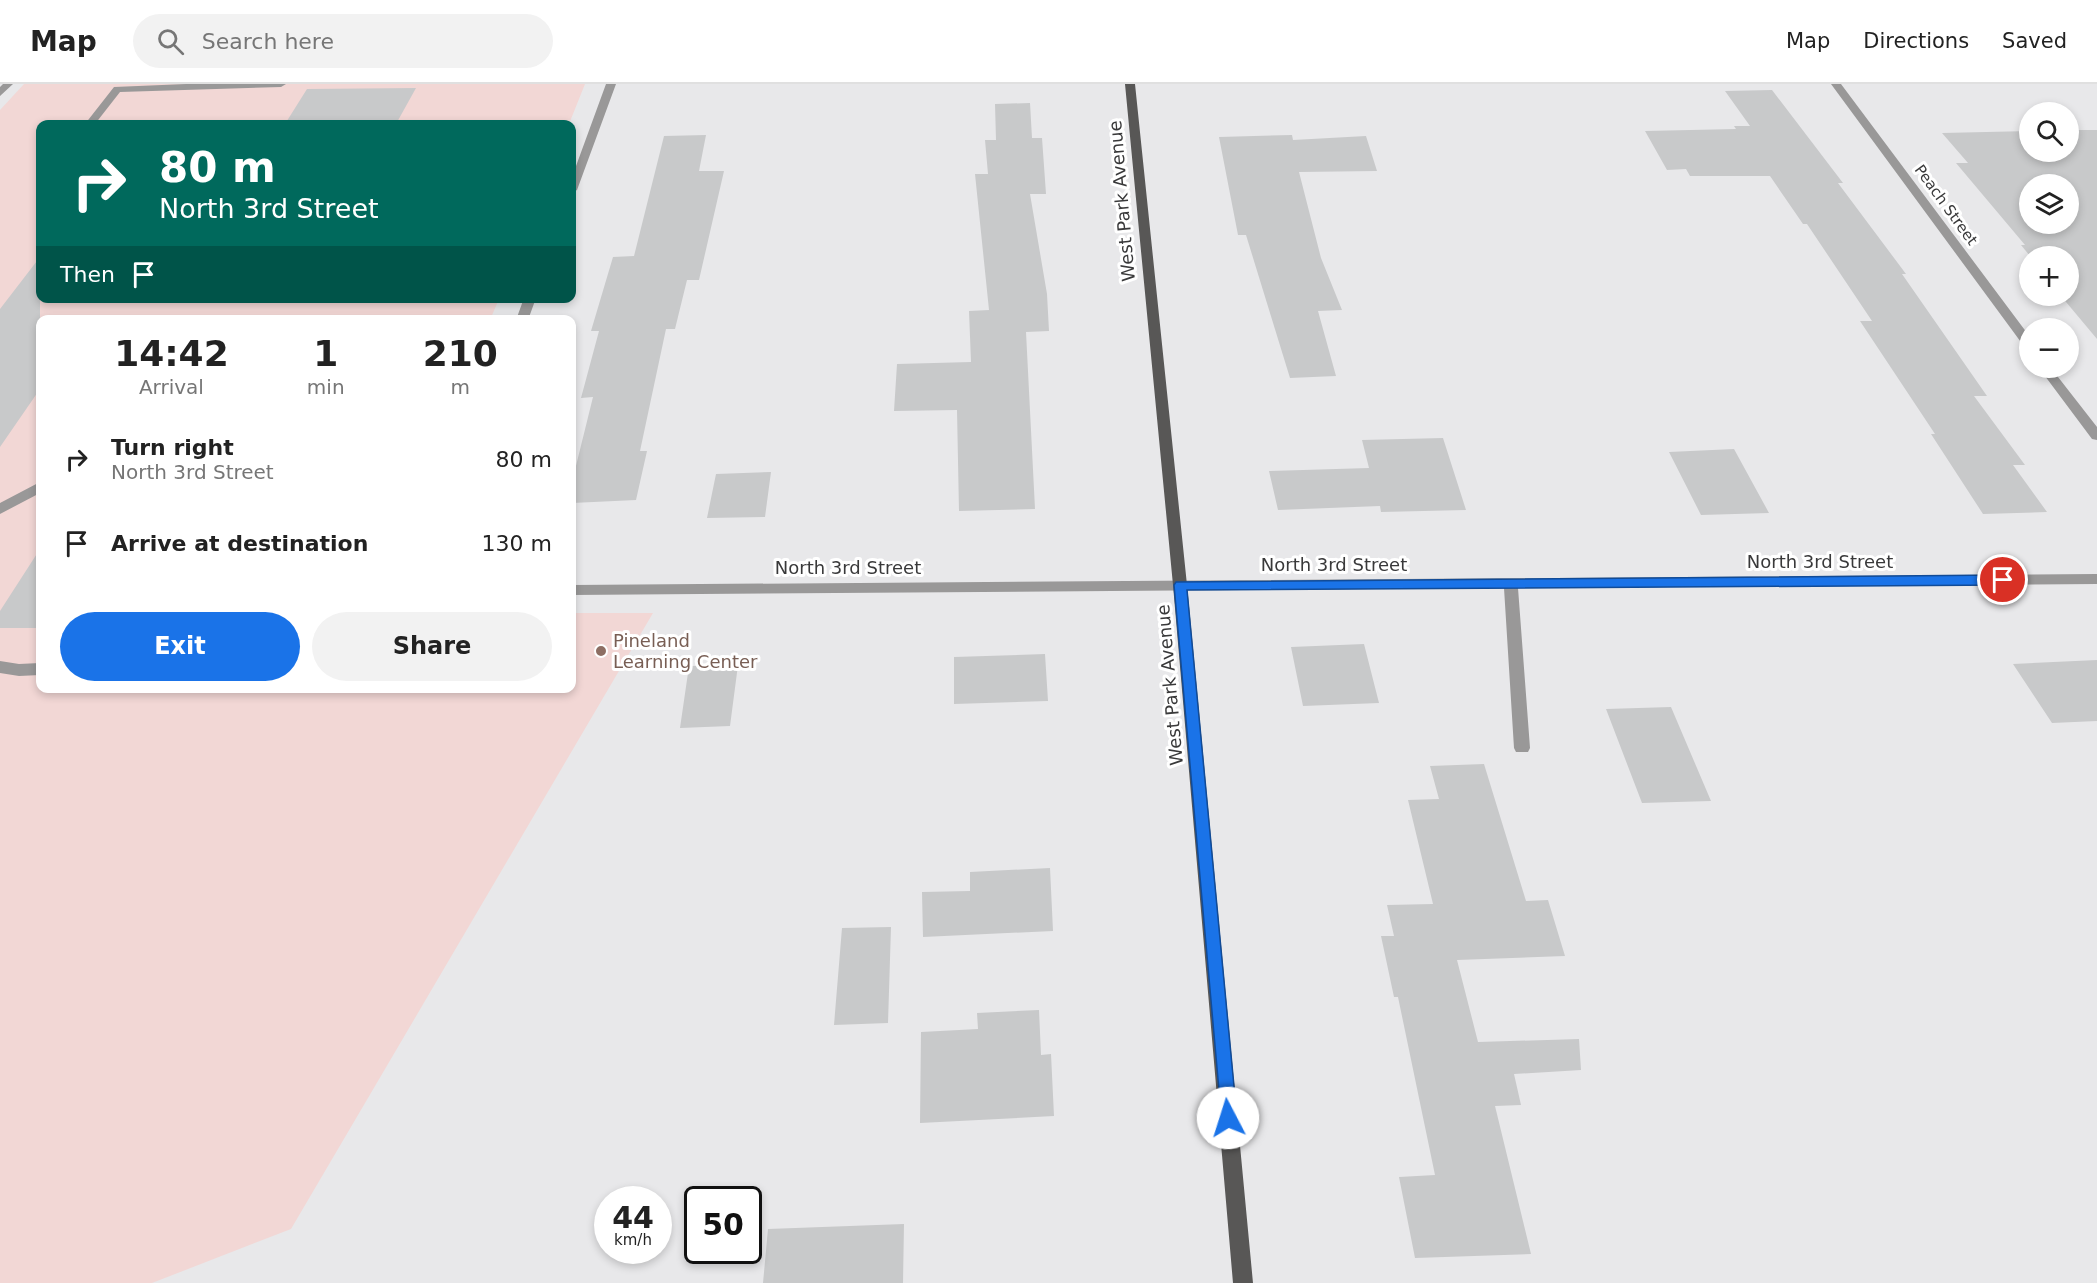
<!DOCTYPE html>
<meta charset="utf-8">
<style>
:root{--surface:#fff;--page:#f2f2f2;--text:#222;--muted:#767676;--line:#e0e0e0;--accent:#1a73e8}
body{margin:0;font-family:"DejaVu Sans",sans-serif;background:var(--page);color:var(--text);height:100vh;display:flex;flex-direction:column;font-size:22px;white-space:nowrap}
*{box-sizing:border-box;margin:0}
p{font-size:20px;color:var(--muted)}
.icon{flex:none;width:33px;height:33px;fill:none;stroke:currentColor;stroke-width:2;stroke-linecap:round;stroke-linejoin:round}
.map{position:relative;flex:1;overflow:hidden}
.drawer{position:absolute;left:36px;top:231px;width:540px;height:378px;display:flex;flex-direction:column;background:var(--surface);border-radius:12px;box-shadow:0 3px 9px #0003}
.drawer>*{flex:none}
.banner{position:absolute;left:36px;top:36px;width:540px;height:183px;border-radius:12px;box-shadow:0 3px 9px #0003;background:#00695c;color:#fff;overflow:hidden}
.controls{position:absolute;left:2019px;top:18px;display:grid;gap:12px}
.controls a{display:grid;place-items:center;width:60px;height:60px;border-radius:50%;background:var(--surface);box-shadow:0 3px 9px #0003;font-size:30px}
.speed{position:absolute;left:594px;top:1102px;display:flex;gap:12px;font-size:30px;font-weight:700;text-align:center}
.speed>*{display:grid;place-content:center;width:78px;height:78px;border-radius:50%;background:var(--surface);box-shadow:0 3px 9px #0003;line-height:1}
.speed small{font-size:15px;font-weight:400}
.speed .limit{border:3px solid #111;border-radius:9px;background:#fff;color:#111}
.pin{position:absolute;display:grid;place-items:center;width:51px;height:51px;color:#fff;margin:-26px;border:3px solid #fff;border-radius:50%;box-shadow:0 2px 6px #0007}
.me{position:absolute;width:66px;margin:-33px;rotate:355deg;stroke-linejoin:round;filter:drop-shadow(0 0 4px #0008)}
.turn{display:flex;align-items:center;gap:21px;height:126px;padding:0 24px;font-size:27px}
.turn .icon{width:78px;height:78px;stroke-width:2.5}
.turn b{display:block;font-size:42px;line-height:51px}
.then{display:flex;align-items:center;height:57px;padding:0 24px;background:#0003;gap:12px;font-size:22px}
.eta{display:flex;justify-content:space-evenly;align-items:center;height:102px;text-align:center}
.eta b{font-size:36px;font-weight:600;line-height:42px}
.cta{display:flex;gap:12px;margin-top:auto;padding:12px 24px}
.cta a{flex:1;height:69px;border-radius:36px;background:var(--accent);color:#fff;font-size:24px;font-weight:600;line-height:69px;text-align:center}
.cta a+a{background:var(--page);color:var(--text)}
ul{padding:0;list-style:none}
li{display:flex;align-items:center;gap:18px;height:84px;padding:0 24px}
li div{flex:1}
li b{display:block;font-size:22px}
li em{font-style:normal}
header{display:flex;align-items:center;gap:36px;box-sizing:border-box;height:84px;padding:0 30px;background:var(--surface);border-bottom:2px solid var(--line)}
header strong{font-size:28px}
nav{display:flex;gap:33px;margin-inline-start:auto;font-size:21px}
.search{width:420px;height:54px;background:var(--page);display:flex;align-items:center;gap:15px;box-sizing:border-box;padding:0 21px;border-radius:33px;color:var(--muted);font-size:22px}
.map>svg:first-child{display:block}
</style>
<header>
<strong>Map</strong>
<div class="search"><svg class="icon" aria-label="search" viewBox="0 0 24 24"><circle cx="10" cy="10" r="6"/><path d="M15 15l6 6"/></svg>Search here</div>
<nav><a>Map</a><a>Directions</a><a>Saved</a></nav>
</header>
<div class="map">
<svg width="2097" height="1199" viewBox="0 0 2097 1199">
<rect width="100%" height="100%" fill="#e8e8ea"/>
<!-- education -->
<path fill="#f2d7d5" d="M24,0H585L569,40H40V214L499,215L490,236H40V604H572V529H653L291,1145L152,1199H0V26Z"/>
<!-- building -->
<path fill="#c8c9ca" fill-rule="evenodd" d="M416,4L396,40H285L307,5Z
M1772,6L1843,99H1838L1906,190H1902L1987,312H1974L2025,381H2013L2047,428L1983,430L1931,350H1935L1860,237H1872L1807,140H1803L1770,92H1690L1686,85L1667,86L1645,47L1736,45L1734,42H1750L1725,7Z
M1030,19L1032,54H1042L1046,110H1030L1047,210L1049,247L1026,248L1035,425L959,427L957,326L894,327L897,280L971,278L969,227L989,226L975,90H988L985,56H996L995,20Z
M2068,46H2097V255L2061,212H2068V172H2030L2021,161H2025L1956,79H1968L1942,49L2030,47V68H2068ZM2030,100H2068V140H2030Z
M706,51L699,87H724L699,196H687L675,245H666L640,367H647L636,416L572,419V398L593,313L581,314L599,247H591L613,173L634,172L664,52Z
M1292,51L1293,56L1366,52L1377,87L1299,88L1321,174L1342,226L1318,227L1336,292L1290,294L1246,151H1238L1219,53Z
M40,173V305L0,363V225Z
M1443,354L1466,426L1381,428L1380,422L1278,426L1269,387L1369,384L1362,356Z
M1734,365L1769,429L1701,431L1669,368Z
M771,388L765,433L707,434L716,390Z
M40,465V544H0V527Z
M1364,560L1379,619L1303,622L1291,563Z
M1045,570L1048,617L954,620V573Z
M2097,576V637L2052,639L2013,580Z
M738,581L730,642L680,644L689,582Z
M1671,623L1711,717L1642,719L1606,625Z
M1484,680L1526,817L1548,816L1565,872L1457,876L1478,958L1579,955L1581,986L1514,990L1521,1021L1495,1022L1531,1170L1415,1174L1399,1093L1435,1091L1398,913H1394L1381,852H1394L1387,821L1433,820L1408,716L1439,715L1430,682Z
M1050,784L1053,847L923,853L922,808L970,807V788Z
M891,843L888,939L834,941L842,844Z
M1039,926L1041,971L1051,970L1054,1032L920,1039L921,948L978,945L977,929Z
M904,1140L903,1199H763L768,1145Z"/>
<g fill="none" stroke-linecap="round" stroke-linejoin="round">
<!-- minor -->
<path fill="#999898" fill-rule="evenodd" d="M3,0H13L0,12V3Z
M186,0H286L281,3L120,8L95,40H85L114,3Z
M606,0H616L577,106L572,109V93Z
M1831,0H1841L2030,253V266L2026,265Z
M524,214H536L528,236H516Z
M2039,284H2051L2097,343V356L2092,355Z
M40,398V409L0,430V419Z
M2097,490V500L1518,504L1530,664L1528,668H1516L1514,664L1504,504L572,511V501Z
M0,577L19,580L40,579V591L19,592L0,589Z"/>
<!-- major -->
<path fill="#585756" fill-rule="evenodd" d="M1125,0H1135L1187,501L1253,1199H1233L1173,501Z"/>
</g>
<!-- route -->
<path fill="#1a73e8" stroke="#114b97" stroke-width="1.5" d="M2003,491L2010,496L2003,501L1187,506L1237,1034L1234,1040L1228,1043L1222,1040L1174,501L1176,498Z"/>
<!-- markers -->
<circle fill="#8d6e63" stroke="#fff" stroke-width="2" cx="601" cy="567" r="6"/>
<g text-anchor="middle" stroke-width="6" stroke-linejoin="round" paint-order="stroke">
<!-- far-street labels -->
<g font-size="15" fill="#39393a" stroke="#fff">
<text transform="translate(1946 121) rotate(54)" y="5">Peach Street</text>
</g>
<!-- street labels -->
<g font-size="18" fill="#39393a" stroke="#fff">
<text transform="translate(1122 117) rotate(-95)" y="6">West Park Avenue</text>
<text x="1820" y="484">North 3rd Street</text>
<text x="1334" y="487">North 3rd Street</text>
<text x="848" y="490">North 3rd Street</text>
<text transform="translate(1170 601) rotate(-95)" y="6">West Park Avenue</text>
</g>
<!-- education labels -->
<g font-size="18" fill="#785e54" stroke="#fff" text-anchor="start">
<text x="613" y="563">Pineland<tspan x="613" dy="21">Learning Center</tspan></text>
</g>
</g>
</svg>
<div class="controls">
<a><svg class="icon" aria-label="search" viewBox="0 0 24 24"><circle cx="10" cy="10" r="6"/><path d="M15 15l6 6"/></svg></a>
<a><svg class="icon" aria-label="layers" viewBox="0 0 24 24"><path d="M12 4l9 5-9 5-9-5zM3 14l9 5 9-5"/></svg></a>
<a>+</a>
<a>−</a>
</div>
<div class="speed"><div>44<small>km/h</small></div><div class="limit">50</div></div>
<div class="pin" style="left:2003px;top:496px;background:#d93025"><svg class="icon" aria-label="arrive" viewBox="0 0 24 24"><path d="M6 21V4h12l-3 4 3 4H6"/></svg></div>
<svg class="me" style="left:1228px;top:1034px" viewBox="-20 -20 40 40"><circle r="19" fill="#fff"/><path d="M0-13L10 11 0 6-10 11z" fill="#1a73e8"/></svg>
<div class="banner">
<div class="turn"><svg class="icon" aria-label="right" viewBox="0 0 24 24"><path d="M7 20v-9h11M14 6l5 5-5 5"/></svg><div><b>80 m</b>North 3rd Street</div></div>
<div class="then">Then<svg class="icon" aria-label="arrive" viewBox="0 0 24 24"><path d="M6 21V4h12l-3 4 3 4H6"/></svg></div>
</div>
<section class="drawer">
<div class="eta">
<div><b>14:42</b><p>Arrival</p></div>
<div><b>1</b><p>min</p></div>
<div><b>210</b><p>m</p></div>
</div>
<ul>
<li><svg class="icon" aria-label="right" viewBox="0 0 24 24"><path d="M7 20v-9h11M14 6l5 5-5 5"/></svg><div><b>Turn right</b><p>North 3rd Street</p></div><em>80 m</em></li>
<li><svg class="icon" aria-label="arrive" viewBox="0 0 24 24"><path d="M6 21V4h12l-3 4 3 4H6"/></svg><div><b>Arrive at destination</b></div><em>130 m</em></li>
</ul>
<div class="cta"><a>Exit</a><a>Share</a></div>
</section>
</div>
